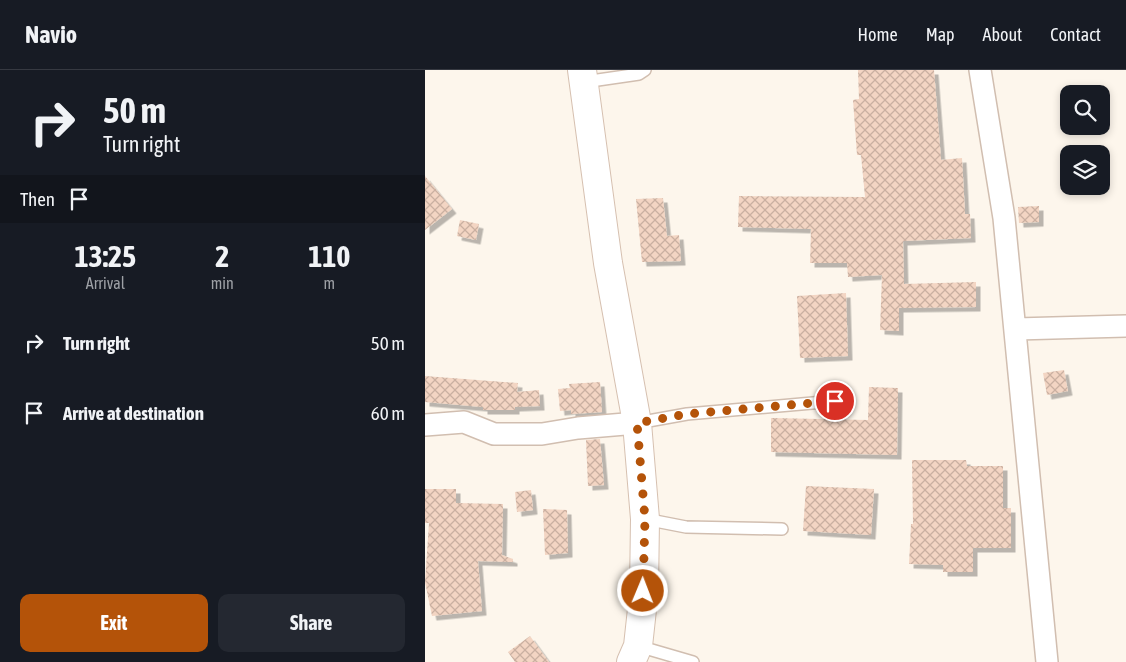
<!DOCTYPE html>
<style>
:root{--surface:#171b24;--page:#242831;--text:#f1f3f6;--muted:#9ea1a6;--line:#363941;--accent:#b45309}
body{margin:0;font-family:"Asap Condensed",sans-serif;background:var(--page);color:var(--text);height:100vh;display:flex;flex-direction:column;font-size:19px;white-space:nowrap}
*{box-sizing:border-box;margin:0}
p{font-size:16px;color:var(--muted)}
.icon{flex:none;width:28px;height:28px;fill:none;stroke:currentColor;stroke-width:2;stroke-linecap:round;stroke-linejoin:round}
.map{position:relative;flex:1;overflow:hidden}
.sheet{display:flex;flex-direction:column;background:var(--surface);width:425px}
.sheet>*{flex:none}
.banner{background:#171b24;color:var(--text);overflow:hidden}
.controls{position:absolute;left:635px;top:15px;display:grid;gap:10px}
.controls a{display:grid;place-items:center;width:50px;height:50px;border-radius:10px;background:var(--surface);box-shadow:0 2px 8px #0003;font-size:25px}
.pin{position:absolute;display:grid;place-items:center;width:42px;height:42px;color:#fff;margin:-21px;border:2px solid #fff;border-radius:50%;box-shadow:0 1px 5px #0007}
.me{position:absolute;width:55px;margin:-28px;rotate:1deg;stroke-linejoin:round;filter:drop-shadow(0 0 4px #0008)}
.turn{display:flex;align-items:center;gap:18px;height:105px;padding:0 20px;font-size:22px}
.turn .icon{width:65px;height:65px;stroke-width:2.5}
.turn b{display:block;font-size:35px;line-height:42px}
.then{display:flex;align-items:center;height:48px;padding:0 20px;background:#0003;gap:10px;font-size:19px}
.eta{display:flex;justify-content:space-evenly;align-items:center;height:85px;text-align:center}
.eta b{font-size:30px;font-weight:700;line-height:35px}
.action{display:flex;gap:10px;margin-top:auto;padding:10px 20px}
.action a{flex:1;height:58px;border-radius:10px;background:var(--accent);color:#fff;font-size:20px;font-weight:700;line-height:58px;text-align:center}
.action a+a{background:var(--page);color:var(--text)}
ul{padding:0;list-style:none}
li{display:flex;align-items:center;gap:15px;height:70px;padding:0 20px}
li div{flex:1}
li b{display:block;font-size:19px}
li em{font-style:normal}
header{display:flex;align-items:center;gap:30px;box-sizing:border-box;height:70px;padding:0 25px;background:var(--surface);border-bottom:1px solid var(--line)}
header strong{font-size:24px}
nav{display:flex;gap:28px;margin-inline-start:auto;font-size:18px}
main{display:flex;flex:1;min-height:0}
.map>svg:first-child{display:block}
</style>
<header>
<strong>Navio</strong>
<nav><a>Home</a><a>Map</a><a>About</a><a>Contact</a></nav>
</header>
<main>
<section class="sheet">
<div class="banner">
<div class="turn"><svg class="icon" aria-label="right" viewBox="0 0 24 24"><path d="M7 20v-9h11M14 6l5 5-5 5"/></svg><div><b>50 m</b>Turn right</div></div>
<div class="then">Then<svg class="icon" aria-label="arrive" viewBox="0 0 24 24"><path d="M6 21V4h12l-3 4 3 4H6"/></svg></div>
</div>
<div class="eta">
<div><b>13:25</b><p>Arrival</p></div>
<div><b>2</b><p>min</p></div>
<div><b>110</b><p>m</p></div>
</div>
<ul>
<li><svg class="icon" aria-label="right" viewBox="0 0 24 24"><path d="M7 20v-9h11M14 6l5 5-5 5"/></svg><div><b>Turn right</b></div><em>50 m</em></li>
<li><svg class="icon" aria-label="arrive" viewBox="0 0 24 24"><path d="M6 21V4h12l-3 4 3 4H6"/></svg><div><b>Arrive at destination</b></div><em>60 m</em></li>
</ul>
<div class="action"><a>Exit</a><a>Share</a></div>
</section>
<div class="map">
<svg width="701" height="592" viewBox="0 0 701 592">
<defs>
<pattern id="building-cross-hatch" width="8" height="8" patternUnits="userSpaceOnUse" patternTransform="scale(1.25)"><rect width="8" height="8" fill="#f3d5c3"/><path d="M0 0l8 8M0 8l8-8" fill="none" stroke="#cab0a1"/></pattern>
<filter id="shadow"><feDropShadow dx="4.5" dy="4.5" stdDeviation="0" flood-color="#0004"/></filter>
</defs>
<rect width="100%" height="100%" fill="#fdf6ec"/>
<!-- building -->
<path fill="url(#building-cross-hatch)" filter="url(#shadow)" d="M433,0H509L516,90L537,88L540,144H545L546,168L478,171L479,214L551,212V237L474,238V261L455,260L457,205L423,207L422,193H385L386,159L313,157L314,126L440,127L436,85H432L428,30L434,29Z
M0,106L27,139L0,160Z
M238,128L242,166L254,165L256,191L217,192L211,129Z
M614,136V152L594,153L593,137Z
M35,150L54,154L51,170L32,166Z
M421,223L423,286L375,288L372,226Z
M639,300L643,321L622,325L618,303Z
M0,306L93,313L92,322L114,320L115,336L90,337V340H58V337L0,332Z
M175,312L177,342L146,344V340L135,341L133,319L145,318L144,314Z
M444,317L473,318L472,385L346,382V348L443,350Z
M175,369L179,415L163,416L161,370Z
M487,390H541L542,396H578V438H586V478H548V502H518V495L484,494L486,454H488Z
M381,416L449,419L446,465L378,461Z
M0,419H31V433L78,434L77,485L88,489V492L53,491L57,541L7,546L0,512L4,453H0Z
M106,420L108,440L92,442L90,422Z
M118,439L142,440L143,483L120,485Z
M105,566L124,592H90L83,582Z"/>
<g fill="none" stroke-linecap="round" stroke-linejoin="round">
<defs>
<path id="lane" d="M159,12L214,4L220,0
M212,353L262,344L410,331
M220,449L261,457L357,459
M213,576L268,592"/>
<path id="street" d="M555,0L579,148L622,592
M591,259L701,256
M0,355L39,352L69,364H117L153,358L212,353"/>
<path id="secondary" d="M157,0L183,193L212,353L220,449L219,521L213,576L206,592"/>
</defs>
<!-- lane casing -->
<use href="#lane" stroke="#d1beb0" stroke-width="14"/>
<!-- street casing -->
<use href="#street" stroke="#d1beb0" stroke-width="24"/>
<!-- secondary casing -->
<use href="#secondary" stroke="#d6c0b0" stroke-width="30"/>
<!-- lane -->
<use href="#lane" stroke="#fff" stroke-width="11"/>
<!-- street -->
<use href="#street" stroke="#fff" stroke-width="21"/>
<!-- secondary -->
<use href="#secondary" stroke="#fff" stroke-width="28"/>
</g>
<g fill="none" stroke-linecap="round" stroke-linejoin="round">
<!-- route -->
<path stroke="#b45309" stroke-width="9" stroke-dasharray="0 16.2" d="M218,521L220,449L212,353L262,344L410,331"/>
</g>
</svg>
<div class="controls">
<a><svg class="icon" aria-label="search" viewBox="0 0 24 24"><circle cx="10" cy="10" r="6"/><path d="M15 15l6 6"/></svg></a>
<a><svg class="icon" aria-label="layers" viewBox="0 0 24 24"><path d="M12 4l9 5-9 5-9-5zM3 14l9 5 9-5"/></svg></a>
</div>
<div class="pin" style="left:410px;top:331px;background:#d93025"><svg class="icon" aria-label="arrive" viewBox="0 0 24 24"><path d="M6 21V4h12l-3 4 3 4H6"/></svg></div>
<svg class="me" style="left:218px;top:521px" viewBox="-20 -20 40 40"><circle r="17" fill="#b45309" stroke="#fff" stroke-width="3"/><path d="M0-11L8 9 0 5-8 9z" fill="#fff"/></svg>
</div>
</main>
